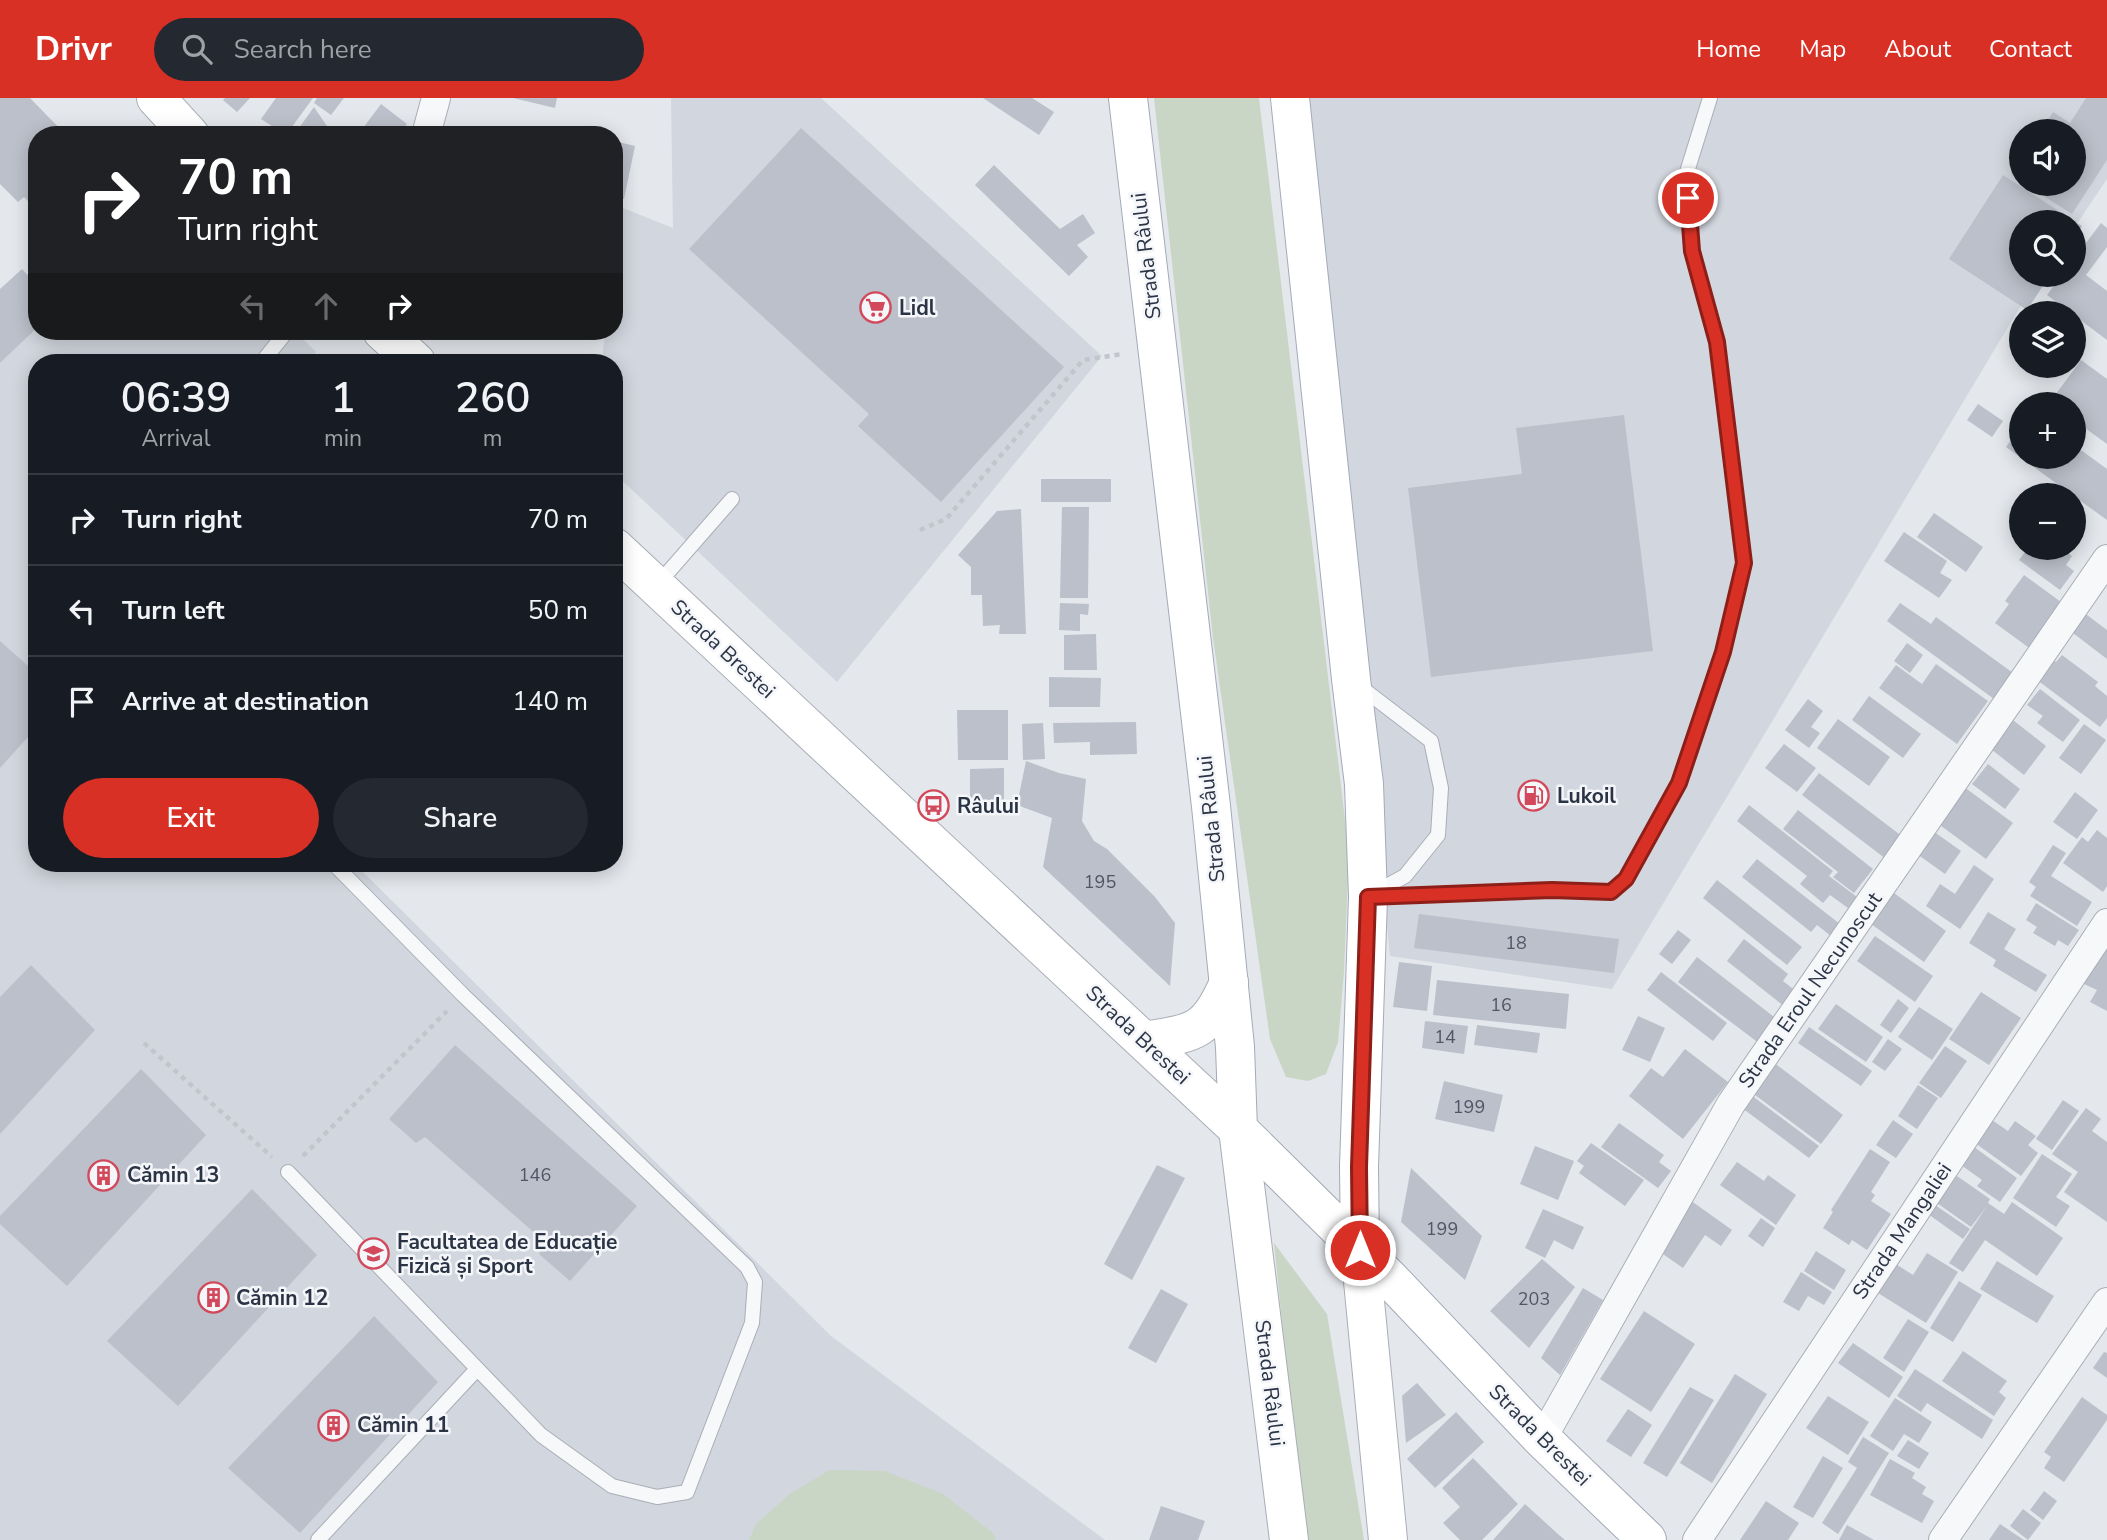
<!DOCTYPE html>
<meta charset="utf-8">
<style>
:root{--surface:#171b24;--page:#242831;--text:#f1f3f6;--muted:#9ea1a6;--line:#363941;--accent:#d93025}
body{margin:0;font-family:"Nunito Sans",sans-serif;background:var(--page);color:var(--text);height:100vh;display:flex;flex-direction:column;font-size:26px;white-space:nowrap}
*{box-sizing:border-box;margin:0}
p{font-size:23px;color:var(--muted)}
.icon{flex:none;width:38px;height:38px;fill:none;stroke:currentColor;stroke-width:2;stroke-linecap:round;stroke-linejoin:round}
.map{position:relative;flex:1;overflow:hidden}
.details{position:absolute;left:28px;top:256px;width:595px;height:518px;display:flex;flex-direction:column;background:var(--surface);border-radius:28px;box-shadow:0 4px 18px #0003}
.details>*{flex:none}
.hud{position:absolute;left:28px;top:28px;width:595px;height:214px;border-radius:28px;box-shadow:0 4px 18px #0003;background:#202124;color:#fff;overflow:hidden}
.buttons{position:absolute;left:2009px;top:21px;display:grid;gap:14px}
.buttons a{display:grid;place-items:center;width:77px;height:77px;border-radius:50%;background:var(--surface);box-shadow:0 4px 18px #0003;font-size:35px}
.pin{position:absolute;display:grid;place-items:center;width:60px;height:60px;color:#fff;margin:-30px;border:4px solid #fff;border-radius:50%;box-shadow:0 2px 7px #0007}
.me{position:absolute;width:77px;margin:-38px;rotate:0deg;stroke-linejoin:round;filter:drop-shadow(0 0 5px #0008)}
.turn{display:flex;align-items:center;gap:24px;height:147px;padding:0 35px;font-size:32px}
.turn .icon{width:91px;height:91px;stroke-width:2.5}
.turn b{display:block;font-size:49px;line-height:60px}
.lanes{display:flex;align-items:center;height:66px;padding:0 35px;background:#0003;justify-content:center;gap:35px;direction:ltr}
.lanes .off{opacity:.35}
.eta{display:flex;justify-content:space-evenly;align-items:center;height:119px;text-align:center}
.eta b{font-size:42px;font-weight:600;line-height:49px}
.cta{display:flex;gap:14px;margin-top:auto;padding:14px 35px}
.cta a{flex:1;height:80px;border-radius:42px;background:var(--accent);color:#fff;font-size:28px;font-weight:600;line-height:80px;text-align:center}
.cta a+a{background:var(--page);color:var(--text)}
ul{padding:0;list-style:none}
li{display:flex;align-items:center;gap:21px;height:91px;padding:0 35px;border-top:2px solid var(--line)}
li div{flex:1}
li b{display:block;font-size:26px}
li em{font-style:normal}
header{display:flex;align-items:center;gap:42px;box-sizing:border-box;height:98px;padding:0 35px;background:var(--accent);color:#fff}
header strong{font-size:33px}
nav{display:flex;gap:38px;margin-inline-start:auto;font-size:24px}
.search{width:490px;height:63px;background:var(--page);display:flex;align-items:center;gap:18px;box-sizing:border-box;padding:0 24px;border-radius:38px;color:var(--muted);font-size:26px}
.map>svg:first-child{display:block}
</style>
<header>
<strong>Drivr</strong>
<div class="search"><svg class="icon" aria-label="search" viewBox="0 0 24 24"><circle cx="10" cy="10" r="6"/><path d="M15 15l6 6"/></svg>Search here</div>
<nav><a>Home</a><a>Map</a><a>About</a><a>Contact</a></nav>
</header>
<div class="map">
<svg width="2107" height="1442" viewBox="0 0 2107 1442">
<rect width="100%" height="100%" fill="#e4e7ec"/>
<!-- built -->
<path fill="#d2d6de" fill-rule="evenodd" d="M671,0H821L1102,258L837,584L614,375V264H602L605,233H614V142L618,108L673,130Z
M1306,0H2107V81L2074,130V124H2021V177H2042L2017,214L1612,891L1390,858ZM2021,33H2074V86H2021Z
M37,230V233H295L316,254L311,264H37V765H363L360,771L831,1238L1105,1442H0V265Z"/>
<!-- green -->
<path fill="#c9d6c5" d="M1154,0H1259L1349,755L1344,874L1338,944L1326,976L1308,983L1286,979L1270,941L1213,540Z
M1274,1145L1327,1216L1364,1442H1304Z
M830,1372L885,1373L943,1396L993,1435L996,1442H749L756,1426L791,1395Z"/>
<!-- building -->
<path fill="#bbc0ca" d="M0,0H30L66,37H37V112L24,99L18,104L0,86Z
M225,0H250L237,14L223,2Z
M276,0H313L286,37L261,21Z
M317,0H344L331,17L314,5Z
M513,0H557L555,10Z
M983,0H1032L1054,14L1039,37Z
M2086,0H2107V62L2072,116L2025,86H2074V33H2041L2053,14L2070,25Z
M381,6L407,26L399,37H358Z
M314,9L333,37H294Z
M801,30L1064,269L941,404L858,328L869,316L689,151Z
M614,43L635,48L624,101L614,99Z
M2021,63V83L2012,77Z
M994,67L1060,131L1083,116L1095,135L1077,147L1088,159L1069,178L975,87Z
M2003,77L2082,128L2074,141V124H2021V177H2050L2027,212L1949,161Z
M2101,125L2107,130V149L2086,177L2107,193V242L2047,197L2062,177H2074V161Z
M22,171L37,187V230L0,265V191Z
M2081,262L2107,281V346L2074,322V306L2050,304Z
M1978,306L2003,323L1992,339L1967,322Z
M1624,317L1653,553L1431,579L1408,390L1522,376L1516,330Z
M2021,328V359H2074V347L2107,371V422L2006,349Z
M1041,381H1111V404H1041Z
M2021,400V419L2012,413Z
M1062,409H1089L1088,500H1060Z
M1021,411L1026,536H999L1000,527L983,528L982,497H971V469L958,457L997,413Z
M1934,415L1983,449L1966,474L1917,439Z
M1904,434L1947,463L1940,475L1952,482L1939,500L1884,463Z
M2028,450H2061L2072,458L2066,467L2074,473L2060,492L2019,462Z
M2024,477L2065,507L2032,552L1995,525L2009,506L2005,503Z
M1060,505L1089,506L1088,517L1080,516V533L1059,532Z
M1900,505L1931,526L1936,519L2013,575L1994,601L1887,523Z
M2083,514L2107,532V561L2069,532Z
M1096,536L1097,572H1064V537Z
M0,543L37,576V629L0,670Z
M1907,545L1923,557L1910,575L1894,563Z
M2062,557L2098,584L2095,588L2107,598V620L2100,629L2033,579L2049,559L2056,564Z
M1936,566L1988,603L1957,646L1879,590L1896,567L1922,586Z
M1049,579L1101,580L1100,609H1049Z
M2040,591L2080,622L2063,644L2037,625L2043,618L2027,607Z
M1869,598L1921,636L1903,660L1852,622Z
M1808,601L1823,613L1811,629L1820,635L1809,650L1785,632Z
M957,612H1008V662H958Z
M2009,619L2046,648L2024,677L1987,648Z
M1838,621L1890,659L1869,688L1817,650Z
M1136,624L1137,656L1090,657V644L1054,645L1053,625Z
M1043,625L1045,661L1023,662L1022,626Z
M2084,626L2106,642L2081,676L2059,660Z
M1784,646L1816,670L1797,694L1765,670Z
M1026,663L1059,675L1086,681L1082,723L1094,743L1107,751L1155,799L1175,825L1170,888L1043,769L1052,720L1017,707Z
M1988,666L2020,691L2005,711L1972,686Z
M1004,670V706L970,707V671Z
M1819,675L1903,739L1886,761L1802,697Z
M1960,686L2013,725L1986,761L1933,722Z
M2075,694L2098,712L2077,741L2053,724Z
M1749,707L1833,773L1829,778L1857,799L1848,810L1830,797L1823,805L1800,786L1807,778L1737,723Z
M1798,712L1873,771L1854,795L1833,779L1838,774L1783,731Z
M2097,732L2107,740V788L2103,794L2063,765L2082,739L2088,744Z
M1933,733L1961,753L1945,776L1917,756Z
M2053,747L2066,755L2051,778L2092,804L2077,828L2030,798L2036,789L2029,784Z
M1757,761L1845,830L1836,842L1817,827L1811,834L1742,779Z
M1974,767L1994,781L1960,831L1926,808L1940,786L1955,796Z
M1717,782L1802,849L1787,867L1703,800Z
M1894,795L1946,833L1924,864L1871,826Z
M2036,805L2079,832L2068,848L2058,842L2055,848L2033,835L2037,829L2026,822Z
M1988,814L2016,831L2004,851L2047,877L2036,894L1993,868L1996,862L1969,845Z
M1419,816L1619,841L1614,875L1414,850Z
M1678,832L1691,842L1672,866L1659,856Z
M1875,838L1933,878L1915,904L1857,863Z
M1744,841L1788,876L1783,883L1797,894L1785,909L1727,863Z
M2107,843V913L2090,904L2097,892L2084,886Z
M1697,859L1778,922L1760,946L1678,884Z
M1399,864L1432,868L1427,913L1393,909Z
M31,867L95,932L0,1036V899Z
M1661,874L1727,925L1713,943L1647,892Z
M1437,882L1569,896L1566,931L1433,917Z
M1981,894L2021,920L1989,967L1949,941Z
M1898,901L1909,910L1891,935L1880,927Z
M1836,906L1883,939L1866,964L1818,931Z
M1919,909L1953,931L1932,962L1898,939Z
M1638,918L1665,930L1650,964L1622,952Z
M1425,923L1468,928L1464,956L1422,950Z
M1477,927L1540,935L1537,955L1474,947Z
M1809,929L1872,973L1861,988L1798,945Z
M1888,941L1902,951L1885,973L1872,964Z
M455,947L637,1108L570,1183L539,1156L545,1144L425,1039L416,1045L389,1021Z
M1945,948L1967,963L1941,1000L1919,985Z
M1685,951L1728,984L1683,1041L1629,998L1651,970L1663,979Z
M1773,964L1843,1017L1821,1046L1751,994Z
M141,971L206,1037L67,1188L0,1126V1118Z
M1444,983L1503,997L1494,1034L1435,1021Z
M1918,987L1938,1000L1917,1031L1898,1018Z
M1751,997L1819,1048L1809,1060L1742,1010Z
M2063,1002L2079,1013L2052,1052L2036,1041Z
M2086,1010L2101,1021L2092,1033L2107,1044V1124L2064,1094L2078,1074L2052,1056Z
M1893,1022L1913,1036L1896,1060L1876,1047Z
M1992,1022L2008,1033L2015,1023L2036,1038L2028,1047L2038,1055L2021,1078L1975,1045Z
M1619,1025L1664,1057L1659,1064L1671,1073L1658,1090L1601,1049Z
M1591,1045L1644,1082L1625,1108L1579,1075L1584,1068L1577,1063Z
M1535,1048L1574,1063L1558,1102L1520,1086Z
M1974,1049L2017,1080L2000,1104L1977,1088L1982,1082L1961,1067Z
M1870,1051L1890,1064L1871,1094L1875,1097L1871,1103L1891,1116L1867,1152L1852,1142L1849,1147L1823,1130L1833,1114L1831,1112Z
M2042,1056L2072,1076L2056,1099L2070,1108L2056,1129L2013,1100Z
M1737,1064L1764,1083L1768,1077L1796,1097L1776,1127L1720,1087Z
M1157,1067L1185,1080L1132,1182L1104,1166Z
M1411,1070L1482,1138L1465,1182L1401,1124Z
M1957,1078L1990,1101L1988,1105L2004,1116L2012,1104L2063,1140L2037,1178L1985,1142L1963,1174L1949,1165L1987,1108L1971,1129L1937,1105Z
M252,1091L317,1157L178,1308L107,1243Z
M1690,1102L1732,1132L1721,1148L1705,1137L1683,1170L1660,1154L1683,1121L1678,1118Z
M1935,1107L1970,1131L1963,1141L1928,1116Z
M1543,1111L1584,1129L1573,1152L1554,1142L1545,1160L1525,1150Z
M1761,1120L1775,1130L1763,1149L1748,1138Z
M1816,1153L1846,1172L1834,1192L1804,1173Z
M1927,1155L1958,1174L1926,1225L1870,1190L1888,1161L1913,1177Z
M1542,1161L1575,1189L1529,1250L1490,1213Z
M1997,1163L2054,1198L2037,1225L1980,1191Z
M1801,1174L1832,1194L1824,1207L1808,1198L1799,1213L1783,1204Z
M1959,1183L1982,1197L1953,1244L1930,1230Z
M1583,1190L1603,1202L1560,1277L1541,1260Z
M1161,1191L1188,1206L1156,1265L1128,1250Z
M1644,1213L1695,1246L1651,1314L1600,1281Z
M374,1218L438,1284L300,1435L228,1370Z
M1908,1221L1929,1234L1904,1274L1883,1260Z
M1853,1245L1903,1279L1889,1300L1838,1265Z
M1963,1253L2007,1283L1999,1294L2006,1300L1994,1318L1942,1283Z
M2104,1254L2107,1255V1280L2093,1270Z
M1915,1271L1993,1322L1982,1341L1927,1305L1921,1314L1897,1298Z
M1735,1276L1767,1296L1712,1385L1680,1365Z
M1417,1285L1446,1317L1406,1345L1402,1298Z
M1690,1289L1714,1302L1667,1379L1643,1365Z
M1828,1298L1869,1324L1848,1357L1806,1330Z
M2082,1299L2107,1317V1322L2064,1384L2044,1370L2051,1359L2044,1354Z
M1895,1300L1932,1324L1919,1345L1904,1336L1893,1353L1870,1338Z
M1628,1311L1652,1327L1631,1359L1606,1343Z
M1456,1314L1484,1344L1435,1390L1407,1361Z
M1863,1339L1889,1355L1838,1436L1822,1425L1857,1370L1848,1364Z
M1908,1342L1929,1355L1919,1371L1897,1358Z
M1823,1358L1843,1370L1813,1420L1793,1409Z
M1473,1360L1518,1406L1482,1442H1460L1443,1425L1460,1409L1442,1390Z
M1890,1361L1915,1375L1912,1380L1926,1389L1922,1396L1934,1403L1922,1425L1870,1397Z
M2044,1393L2057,1403L2043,1422L2030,1412Z
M1766,1403L1799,1425L1788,1442H1740Z
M1525,1406L1559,1437L1565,1442H1493Z
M1161,1408L1205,1423L1198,1442H1149Z
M2023,1411L2041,1425L2028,1442L2010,1428Z
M2000,1426L2024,1442H1989Z
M1847,1427L1874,1442H1839Z"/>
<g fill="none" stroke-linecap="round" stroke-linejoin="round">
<defs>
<path id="lane" d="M262,264L287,233
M657,487L732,401
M1358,587L1431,643L1441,690L1438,737L1405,778L1372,796
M1370,799L1552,792L1611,794L1626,781L1679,685L1723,554L1744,465L1717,244L1692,153L1687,74L1710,0
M288,1074L541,1337L612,1388L657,1399L687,1394L752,1225L755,1184L747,1169L463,897L333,765
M318,1442L477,1271"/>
<path id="street" d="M426,37L436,0
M1542,1341L1731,1006L2107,461
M1697,1442L2107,825
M1943,1442L2107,1204"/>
<path id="secondary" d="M156,0L190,37
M382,233L416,264
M614,449L1238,1031L1289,1442
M1144,943C1195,935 1208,934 1229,884
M1360,1152L1388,1442"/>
<path id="primary" d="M1128,0L1211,708L1235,949L1238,1031L1390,1181L1542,1341L1647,1442
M1290,0L1351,581L1364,686L1368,799L1359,1069L1360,1152"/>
</defs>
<!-- lane casing -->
<use href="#lane" stroke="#a9aeb7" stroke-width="16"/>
<!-- street casing -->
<use href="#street" stroke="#a9aeb7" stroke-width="30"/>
<!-- secondary casing -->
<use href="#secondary" stroke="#a9aeb7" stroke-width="40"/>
<!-- primary casing -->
<use href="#primary" stroke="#a3abb8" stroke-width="40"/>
<!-- path -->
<path stroke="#c2c5cb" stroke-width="4.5" stroke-dasharray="5 5" stroke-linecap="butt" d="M920,432L946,421L1083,262L1122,256
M144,945L272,1059
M303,1058L447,913"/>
<!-- lane -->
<use href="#lane" stroke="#f7f8fa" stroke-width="14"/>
<!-- street -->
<use href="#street" stroke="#f7f8fa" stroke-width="28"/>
<!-- secondary -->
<use href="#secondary" stroke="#fff" stroke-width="38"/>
<!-- primary -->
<use href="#primary" stroke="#fff" stroke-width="38"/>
</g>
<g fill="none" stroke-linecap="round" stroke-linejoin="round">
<defs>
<path id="route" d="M1360,1152L1359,1069L1368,799L1552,792L1611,794L1626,781L1679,685L1723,554L1744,465L1717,244L1692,153L1688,100"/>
</defs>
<!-- route casing -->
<use href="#route" stroke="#8d1f18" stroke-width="18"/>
<!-- route -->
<use href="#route" stroke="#d93025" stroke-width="12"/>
</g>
<!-- icons -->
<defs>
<symbol id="supermarket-ring" viewBox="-11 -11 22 22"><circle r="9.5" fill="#f4f6f9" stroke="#d1495b" stroke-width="1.5"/><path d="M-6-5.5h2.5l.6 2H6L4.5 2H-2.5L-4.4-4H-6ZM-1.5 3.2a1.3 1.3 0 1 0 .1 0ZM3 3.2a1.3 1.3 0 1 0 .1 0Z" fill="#d1495b"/></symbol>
<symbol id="fuel-ring" viewBox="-11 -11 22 22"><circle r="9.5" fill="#f4f6f9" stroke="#d1495b" stroke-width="1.5"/><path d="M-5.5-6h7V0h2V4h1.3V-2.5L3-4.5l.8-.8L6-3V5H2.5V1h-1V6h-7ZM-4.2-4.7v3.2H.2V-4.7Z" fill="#d1495b"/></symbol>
<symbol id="bus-ring" viewBox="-11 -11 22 22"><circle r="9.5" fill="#f4f6f9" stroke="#d1495b" stroke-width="1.5"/><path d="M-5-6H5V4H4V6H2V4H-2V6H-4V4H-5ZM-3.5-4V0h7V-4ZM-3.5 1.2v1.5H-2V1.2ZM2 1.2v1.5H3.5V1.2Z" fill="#d1495b"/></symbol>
<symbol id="building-ring" viewBox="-11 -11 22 22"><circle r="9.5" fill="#f4f6f9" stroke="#d1495b" stroke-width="1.5"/><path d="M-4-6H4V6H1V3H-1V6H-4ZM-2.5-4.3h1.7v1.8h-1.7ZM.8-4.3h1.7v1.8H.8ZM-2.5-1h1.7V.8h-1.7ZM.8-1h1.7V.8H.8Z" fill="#d1495b"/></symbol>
<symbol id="university-ring" viewBox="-11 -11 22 22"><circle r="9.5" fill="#f4f6f9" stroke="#d1495b" stroke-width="1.5"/><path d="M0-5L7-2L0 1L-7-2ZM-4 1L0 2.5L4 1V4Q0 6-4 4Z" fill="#d1495b"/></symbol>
</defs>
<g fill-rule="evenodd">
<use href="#supermarket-ring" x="858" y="192" width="35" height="35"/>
<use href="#fuel-ring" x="1516" y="680" width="35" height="35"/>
<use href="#bus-ring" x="916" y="690" width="35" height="35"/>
<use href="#building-ring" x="86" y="1060" width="35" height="35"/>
<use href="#university-ring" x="356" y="1138" width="35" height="35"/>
<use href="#building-ring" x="196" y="1182" width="35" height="35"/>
<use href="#building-ring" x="316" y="1310" width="35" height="35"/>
</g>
<g text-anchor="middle" stroke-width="5" stroke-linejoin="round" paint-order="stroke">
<!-- number labels -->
<g font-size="18" fill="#4f5766">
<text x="1100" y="790">195</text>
<text x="1516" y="851">18</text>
<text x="1501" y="913">16</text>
<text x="1445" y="945">14</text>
<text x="1469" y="1015">199</text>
<text x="535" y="1083">146</text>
<text x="1442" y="1137">199</text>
<text x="1534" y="1207">203</text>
</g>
<!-- street labels -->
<g font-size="21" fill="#2b3445" stroke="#f4f6f9">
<text transform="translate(1146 158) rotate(-97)" y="7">Strada Râului</text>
<text transform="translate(723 551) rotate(43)" y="7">Strada Brestei</text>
<text transform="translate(1211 721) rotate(-96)" y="7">Strada Râului</text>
<text transform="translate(1810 892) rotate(-55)" y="7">Strada Eroul Necunoscut</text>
<text transform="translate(1138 937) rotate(43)" y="7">Strada Brestei</text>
<text transform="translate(1902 1133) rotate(-56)" y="7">Strada Mangaliei</text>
<text transform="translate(1270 1285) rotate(83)" y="7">Strada Râului</text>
<text transform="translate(1540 1337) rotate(45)" y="7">Strada Brestei</text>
</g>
<!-- poi labels -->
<g font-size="21" font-weight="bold" fill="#2b3445" stroke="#f4f6f9" text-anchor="start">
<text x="899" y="217">Lidl</text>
<text x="1557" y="705">Lukoil</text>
<text x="957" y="715">Râului</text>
<text x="127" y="1084">Cămin 13</text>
<text x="397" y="1151">Facultatea de Educație<tspan x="397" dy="24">Fizică și Sport</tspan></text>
<text x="236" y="1207">Cămin 12</text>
<text x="357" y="1334">Cămin 11</text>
</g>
</g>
</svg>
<div class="buttons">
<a><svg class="icon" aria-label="sound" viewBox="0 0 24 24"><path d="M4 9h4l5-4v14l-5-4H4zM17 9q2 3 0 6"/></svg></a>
<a><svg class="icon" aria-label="search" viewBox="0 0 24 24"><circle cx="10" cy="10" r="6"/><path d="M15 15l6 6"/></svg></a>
<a><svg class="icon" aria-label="layers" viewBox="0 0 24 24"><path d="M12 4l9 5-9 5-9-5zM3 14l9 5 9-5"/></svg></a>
<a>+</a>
<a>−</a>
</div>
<div class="pin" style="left:1688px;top:100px;background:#d93025"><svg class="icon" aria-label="arrive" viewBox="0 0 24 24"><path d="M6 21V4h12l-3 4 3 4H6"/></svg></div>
<svg class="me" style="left:1360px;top:1152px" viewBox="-20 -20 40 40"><circle r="17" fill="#d93025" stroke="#fff" stroke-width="3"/><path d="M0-11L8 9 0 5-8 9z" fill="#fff"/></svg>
<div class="hud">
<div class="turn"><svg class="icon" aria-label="right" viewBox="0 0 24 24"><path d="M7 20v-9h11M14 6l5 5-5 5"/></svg><div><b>70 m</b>Turn right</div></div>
<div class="lanes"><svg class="icon off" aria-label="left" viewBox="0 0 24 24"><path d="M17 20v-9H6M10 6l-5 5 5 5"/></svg><svg class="icon off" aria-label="ahead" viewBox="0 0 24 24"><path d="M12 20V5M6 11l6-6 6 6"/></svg><svg class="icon" aria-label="right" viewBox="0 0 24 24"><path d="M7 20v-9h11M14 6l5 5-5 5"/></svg></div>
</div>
<section class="details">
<div class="eta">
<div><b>06:39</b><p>Arrival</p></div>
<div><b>1</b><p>min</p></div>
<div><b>260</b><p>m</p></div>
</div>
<ul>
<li><svg class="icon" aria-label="right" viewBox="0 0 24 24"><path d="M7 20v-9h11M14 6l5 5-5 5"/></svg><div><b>Turn right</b></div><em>70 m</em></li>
<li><svg class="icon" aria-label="left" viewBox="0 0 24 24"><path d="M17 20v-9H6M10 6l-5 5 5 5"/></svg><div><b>Turn left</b></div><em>50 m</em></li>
<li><svg class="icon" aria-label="arrive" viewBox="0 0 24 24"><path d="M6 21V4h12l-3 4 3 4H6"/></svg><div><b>Arrive at destination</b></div><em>140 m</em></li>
</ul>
<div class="cta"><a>Exit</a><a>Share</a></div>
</section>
</div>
